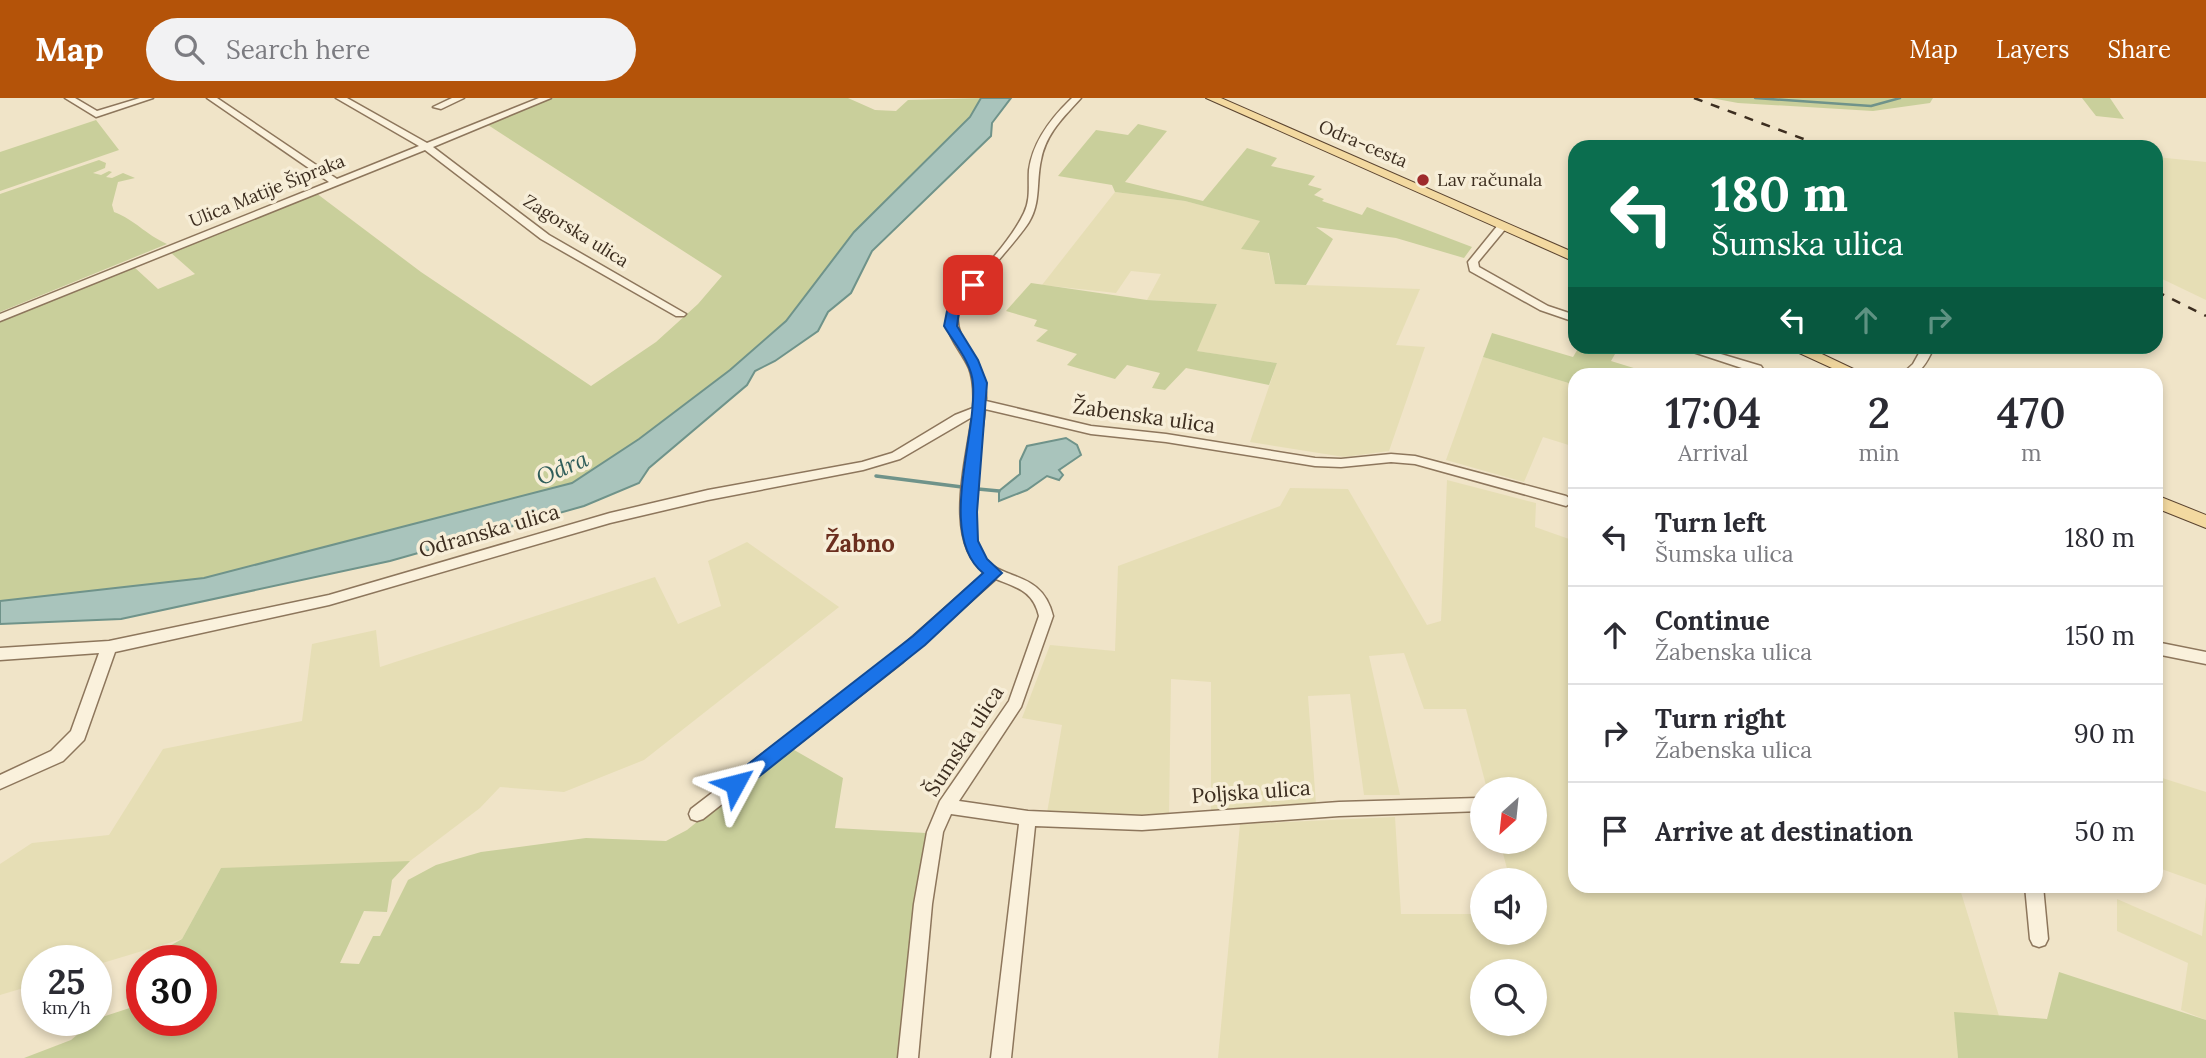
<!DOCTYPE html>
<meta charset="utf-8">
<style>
:root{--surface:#fff;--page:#f2f2f3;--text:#2b2b33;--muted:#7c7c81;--line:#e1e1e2;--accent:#b45309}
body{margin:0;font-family:Lora,serif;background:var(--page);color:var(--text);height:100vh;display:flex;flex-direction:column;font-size:26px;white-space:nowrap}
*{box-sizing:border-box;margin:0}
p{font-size:23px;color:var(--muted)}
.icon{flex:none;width:38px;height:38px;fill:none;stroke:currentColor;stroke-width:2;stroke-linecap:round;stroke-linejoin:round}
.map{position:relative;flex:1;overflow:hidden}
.drawer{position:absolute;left:1568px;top:270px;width:595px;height:525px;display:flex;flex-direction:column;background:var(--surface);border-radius:21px;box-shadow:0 4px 10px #0003}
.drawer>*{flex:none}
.top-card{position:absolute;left:1568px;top:42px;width:595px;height:214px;border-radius:21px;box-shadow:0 4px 10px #0003;background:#0b6e4f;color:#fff;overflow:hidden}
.needle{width:46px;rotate:207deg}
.fabs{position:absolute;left:1470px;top:679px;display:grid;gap:14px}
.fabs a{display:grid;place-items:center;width:77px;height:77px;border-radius:50%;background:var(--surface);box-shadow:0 4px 10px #0003;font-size:35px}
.speed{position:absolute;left:21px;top:847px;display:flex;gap:14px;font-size:35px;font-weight:700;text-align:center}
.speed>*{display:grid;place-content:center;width:91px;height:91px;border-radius:50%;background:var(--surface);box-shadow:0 4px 10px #0003;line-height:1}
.speed small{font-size:18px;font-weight:400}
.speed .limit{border:10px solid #d22;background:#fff;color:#111}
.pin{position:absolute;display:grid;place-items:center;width:60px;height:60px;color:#fff;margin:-30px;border-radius:14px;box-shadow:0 4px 10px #0006}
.me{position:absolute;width:77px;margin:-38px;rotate:52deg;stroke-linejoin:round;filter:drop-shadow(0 0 5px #0008)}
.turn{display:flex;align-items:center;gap:24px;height:147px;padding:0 28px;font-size:32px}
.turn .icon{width:91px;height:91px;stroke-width:2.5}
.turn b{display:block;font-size:49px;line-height:60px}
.lanes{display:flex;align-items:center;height:66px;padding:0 28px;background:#0003;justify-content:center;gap:35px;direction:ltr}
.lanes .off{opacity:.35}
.eta{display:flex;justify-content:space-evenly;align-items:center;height:119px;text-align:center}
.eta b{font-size:42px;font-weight:600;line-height:49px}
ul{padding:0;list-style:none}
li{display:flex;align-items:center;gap:21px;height:98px;padding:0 28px;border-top:2px solid var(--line)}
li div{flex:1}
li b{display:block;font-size:26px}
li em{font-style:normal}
header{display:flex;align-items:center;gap:42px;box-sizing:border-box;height:98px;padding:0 35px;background:var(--accent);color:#fff}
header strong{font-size:33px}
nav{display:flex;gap:38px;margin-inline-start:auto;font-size:24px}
.search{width:490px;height:63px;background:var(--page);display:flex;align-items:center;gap:18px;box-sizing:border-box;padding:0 24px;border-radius:38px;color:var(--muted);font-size:26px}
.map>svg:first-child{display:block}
</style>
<header>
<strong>Map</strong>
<div class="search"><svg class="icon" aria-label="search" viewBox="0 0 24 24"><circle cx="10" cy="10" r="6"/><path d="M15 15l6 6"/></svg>Search here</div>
<nav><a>Map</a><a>Layers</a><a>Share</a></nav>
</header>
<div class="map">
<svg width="2206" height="960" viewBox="0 0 2206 960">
<rect width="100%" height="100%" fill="#f0e4c8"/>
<!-- farmland -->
<path fill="#e6deb5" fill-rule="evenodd" d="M2156,59L2206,64V202L2156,178Z
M1115,94L1185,103L1261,123L1275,186L1420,191L1396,247L1425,249L1389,353L1344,359L1250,344L1277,265L1196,253L1217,206L1147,202L1161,176L1131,173L1116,195L1042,187Z
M1483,259L1575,287V349L1543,339L1524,384L1446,362Z
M1447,382L1536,405L1535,429L1569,441V415L1575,416V788H1959L1999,918L1955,915L1958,960H1218L1240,726L1395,719L1401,816H1482V835H1535V782H1510L1500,744H1535V691H1487L1466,611H1424L1404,555L1369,558L1400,697H1364L1350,596L1308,598L1316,706L1211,714V584L1171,581L1169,718L1047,715L1062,627L1022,620L1050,547L1115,553L1118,468L1280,408L1290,390L1348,391L1427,527L1441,523ZM1482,873H1535V926H1482Z
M747,444L839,509L644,662L564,694L500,689L480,710L410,763L344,775L221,770L182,841L96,867V863H37V886L0,897V766L32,745L109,737L163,651L302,623L312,546L376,532L380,569L655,479L678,526L721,508L708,463Z
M2156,678L2206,694V787L2156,769Z
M2206,798V922L2181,912L2188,865L2117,833V801L2202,838Z"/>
<!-- green -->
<path fill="#c9cf9b" d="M553,0H848L875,12L896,13L908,2L981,0L971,19L854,135L786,223L730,272L639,341L572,385L204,480L0,503V222L133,168L158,191L195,176L170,154L316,95L421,174L591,288L656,244L698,206L722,178L488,27Z
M1711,0H1933L1930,5L1873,13L1738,5Z
M2082,0H2110L2124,21L2096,18Z
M96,22L119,52L0,93V54Z
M1138,26L1167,33L1125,84L1203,103L1247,50L1277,60L1271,68L1315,78L1308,87L1322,91L1314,97L1324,101L1322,103L1362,117L1367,109L1472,149L1464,160L1396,140L1316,129L1333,141L1306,187L1275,186L1269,155L1241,151L1260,123L1185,103L1115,94L1112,87L1058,78L1096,32L1128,37Z
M99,62L106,65L105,70L93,75L101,77L109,73L112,74L106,79L112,80L123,75L135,80L118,84L112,107L114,114C135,122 145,136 167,146L0,214V96Z
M1031,185L1147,202L1217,206L1197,253L1277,265L1269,287L1186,270L1165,292L1152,290L1160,275L1127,267L1115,281L1067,267L1077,256L1036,243L1048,232L1034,228L1037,222L1006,213Z
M1492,235L1573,259L1579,249H1590L1615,256L1611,263L1653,276H1575V287L1483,259Z
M789,649L843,680L835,730L926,735L900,960H24L71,942L96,921L142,906V922H201V888L208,885L207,869L201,871V863H151L152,858L182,841L221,770L410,763L392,782L387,814L364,813L340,865L359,866L373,838H380L408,782L436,767L481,754L586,740L666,743L687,732Z
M2059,874L2206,922V960H1958L1954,914L2047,921Z"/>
<!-- water -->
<path fill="#a9c4bc" stroke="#6f938a" stroke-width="2" d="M981,0H1011L992,25L991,38L872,153L851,195L828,214L818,233L775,263L755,273L747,287L649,370L639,385L584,408L390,463L121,521L0,526V503L204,480L572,385L639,341L730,272L786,223L854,134L970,19Z
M1066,340L1077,347L1081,357L1059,372L1063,377L1059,382L1047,378L1027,392L999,403V393L1020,376V363L1027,348Z"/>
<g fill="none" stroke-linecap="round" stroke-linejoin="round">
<!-- stream-far1 -->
<path stroke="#6f938a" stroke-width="2.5" d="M1755,0L1871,8L1900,0"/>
<!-- stream -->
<path stroke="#6f938a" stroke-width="3.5" d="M876,378L962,389
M978,391L999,393"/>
<defs>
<path id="minor" d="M65,0H75L97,13L140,0H153L96,19Z
M207,0H217L337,81L419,48L336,0H347L427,45L539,0H551L433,49L549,137L686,216L684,218H676L541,141L425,52L0,223V216L329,84Z
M452,0H464L441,11L433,9Z
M1072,0H1081C1064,19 1046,35 1041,62C1036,84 1041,104 1029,124C1015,147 961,200 958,218C954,243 988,267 986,303L1091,328L1166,336L1315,360L1341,361L1391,356L1415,358L1566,398L1573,403L1566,408L1415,366L1391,364L1341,369L1315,368L1166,344L1091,336L985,311C981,348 965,419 980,452C995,486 1041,468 1053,518L1021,609L959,703L1028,713L1142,718L1339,704L1478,700L1482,701V713L1339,718L1142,732L1035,728L1011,960H991L1019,726L951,716L943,734L932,806L918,960H898L914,806L927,734L940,703L1009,603L1039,518C1033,493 1018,490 996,481L903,564L703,721L697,723L691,721L689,716L691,711L893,556L985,475C943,444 966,364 972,319L900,361L863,372L708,402L610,425L329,507L115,554L84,642L63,663L0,691V677L51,653L71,633L99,555L0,562V550L109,543L329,497L610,415L708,392L862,364L892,355L955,317L973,310C974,296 974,283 969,270C957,244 937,233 954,203C978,175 1008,148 1024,115C1031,101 1028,87 1029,72C1033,43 1051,20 1072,0Z
M1502,126L1507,129L1478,164L1479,169L1548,208L1575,217V224L1540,212L1470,173L1468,164L1498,127Z
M1675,248H1694L1761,268L1763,271L1757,275Z
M1923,248H1935C1925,266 1924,276 1902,276L1913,266Z
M2156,544L2206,554V566L2156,556Z
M2025,788H2043L2048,841L2045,847L2039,849L2033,847L2030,841Z"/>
<path id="major" d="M1206,0H1221L1575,155V164Z
M1784,248H1805L1864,276H1845Z
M2156,397L2206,417V430L2156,410Z"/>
</defs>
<!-- minor casing -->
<use href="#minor" stroke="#8d765c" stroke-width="3"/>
<!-- major casing -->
<use href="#major" stroke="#5b4430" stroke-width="2"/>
<!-- minor -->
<use href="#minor" fill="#faf1dc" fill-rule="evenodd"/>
<!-- major -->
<use href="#major" fill="#f3d9a0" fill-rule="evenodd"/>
<!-- rail -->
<path stroke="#3d2e20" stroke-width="2.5" stroke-dasharray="9 9" stroke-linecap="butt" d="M1694,0L1825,49
M2156,193L2206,218"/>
</g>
<!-- route -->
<path fill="#1a73e8" stroke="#114b97" stroke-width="2" d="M973,183L979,187L959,213L957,228L978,262L987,285L977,414L978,443L987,461L1002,475L925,547L742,692L735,694L729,692L726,686L729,681L913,538L983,475C937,437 977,338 973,286C972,265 954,245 944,228L947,213L969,184Z"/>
<!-- markers -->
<circle fill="#9e2a2b" stroke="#f7eed8" stroke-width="2.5" cx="1423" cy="82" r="7"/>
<g text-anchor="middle" stroke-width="7" stroke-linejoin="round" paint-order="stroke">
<!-- far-street labels -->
<g font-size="18" fill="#3d2e20" stroke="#f7eed8">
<text transform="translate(1363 46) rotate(23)" y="6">Odra-cesta</text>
<text transform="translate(267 93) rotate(-22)" y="6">Ulica Matije Šipraka</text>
<text transform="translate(576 133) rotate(32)" y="6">Zagorska ulica</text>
</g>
<!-- far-poi labels -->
<g font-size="18" fill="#3d2e20" stroke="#f7eed8" text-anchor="start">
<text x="1437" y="88">Lav računala</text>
</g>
<!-- street labels -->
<g font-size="21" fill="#3d2e20" stroke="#f7eed8">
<text transform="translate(1144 318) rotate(8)" y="7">Žabenska ulica</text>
<text transform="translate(489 433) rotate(-16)" y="7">Odranska ulica</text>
<text transform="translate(964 643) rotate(-57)" y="7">Šumska ulica</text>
<text transform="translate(1251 694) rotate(-4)" y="7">Poljska ulica</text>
</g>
<!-- water labels -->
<g font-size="23" font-style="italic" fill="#2f5d5a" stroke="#f7eed8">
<text transform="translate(562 370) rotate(-23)" y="8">Odra</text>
</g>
<!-- quarter labels -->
<g font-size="24" font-weight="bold" fill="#6b2e1e" stroke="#f7eed8">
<text x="860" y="454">Žabno</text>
</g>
</g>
</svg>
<div class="fabs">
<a><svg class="needle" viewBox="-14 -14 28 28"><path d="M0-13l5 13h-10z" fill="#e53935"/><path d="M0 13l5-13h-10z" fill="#7c7c81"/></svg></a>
<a><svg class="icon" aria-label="sound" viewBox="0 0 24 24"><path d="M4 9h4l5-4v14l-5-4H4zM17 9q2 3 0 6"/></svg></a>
<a><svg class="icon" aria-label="search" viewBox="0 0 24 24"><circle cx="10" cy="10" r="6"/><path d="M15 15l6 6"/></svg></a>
</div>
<div class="speed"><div>25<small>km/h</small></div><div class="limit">30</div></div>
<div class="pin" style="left:973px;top:187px;background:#d93025"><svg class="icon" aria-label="arrive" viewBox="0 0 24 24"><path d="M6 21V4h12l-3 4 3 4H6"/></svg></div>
<svg class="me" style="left:735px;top:686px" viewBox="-20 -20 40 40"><path d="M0-17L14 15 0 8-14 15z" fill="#1a73e8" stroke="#fff" stroke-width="4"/></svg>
<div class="top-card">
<div class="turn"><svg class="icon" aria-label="left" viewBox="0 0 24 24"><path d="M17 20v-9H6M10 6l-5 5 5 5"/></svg><div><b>180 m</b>Šumska ulica</div></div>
<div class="lanes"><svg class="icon" aria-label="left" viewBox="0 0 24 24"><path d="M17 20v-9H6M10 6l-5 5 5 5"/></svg><svg class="icon off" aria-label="ahead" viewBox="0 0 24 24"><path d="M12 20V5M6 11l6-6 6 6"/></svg><svg class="icon off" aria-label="right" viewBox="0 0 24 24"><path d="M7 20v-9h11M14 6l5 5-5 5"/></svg></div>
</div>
<section class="drawer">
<div class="eta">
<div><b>17:04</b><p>Arrival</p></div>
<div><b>2</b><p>min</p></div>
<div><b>470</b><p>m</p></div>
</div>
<ul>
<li><svg class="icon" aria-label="left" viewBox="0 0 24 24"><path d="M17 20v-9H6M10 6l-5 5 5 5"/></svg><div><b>Turn left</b><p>Šumska ulica</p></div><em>180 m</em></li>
<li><svg class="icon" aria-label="ahead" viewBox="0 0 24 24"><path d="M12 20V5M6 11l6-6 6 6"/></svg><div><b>Continue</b><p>Žabenska ulica</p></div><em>150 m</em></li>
<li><svg class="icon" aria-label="right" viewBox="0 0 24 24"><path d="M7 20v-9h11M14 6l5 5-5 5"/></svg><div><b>Turn right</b><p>Žabenska ulica</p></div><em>90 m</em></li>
<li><svg class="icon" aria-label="arrive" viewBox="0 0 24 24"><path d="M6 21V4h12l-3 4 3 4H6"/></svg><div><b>Arrive at destination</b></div><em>50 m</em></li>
</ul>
</section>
</div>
